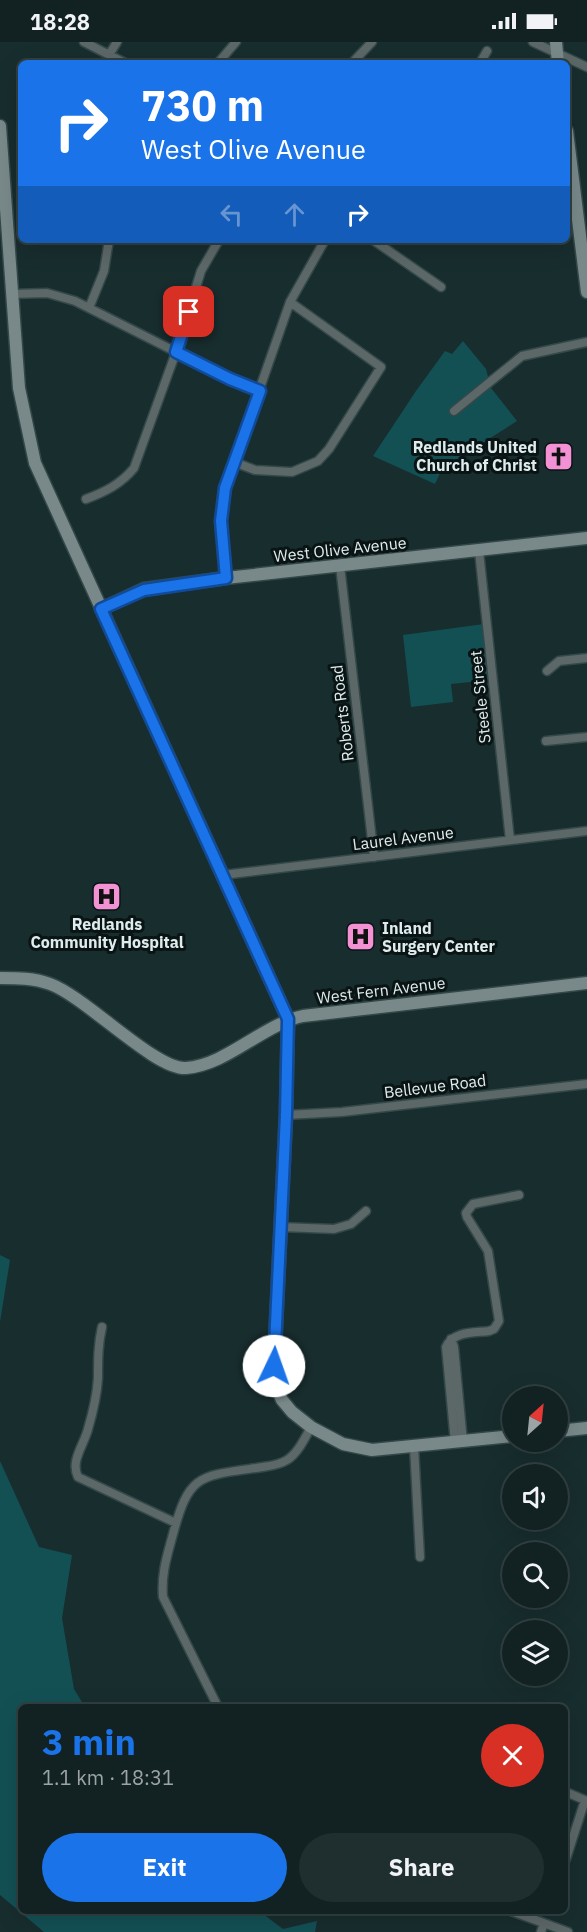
<!DOCTYPE html>
<meta charset="utf-8">
<style>
:root{--surface:#122222;--page:#1f2f2f;--text:#f1f3f6;--muted:#9ca4a5;--line:#313f40;--accent:#1a73e8}
body{margin:0;font-family:"IBM Plex Sans",sans-serif;background:var(--page);color:var(--text);height:100vh;display:flex;flex-direction:column;font-size:22px;white-space:nowrap}
*{box-sizing:border-box;margin:0}
p{font-size:20px;color:var(--muted)}
.icon{flex:none;width:33px;height:33px;fill:none;stroke:currentColor;stroke-width:2;stroke-linecap:round;stroke-linejoin:round}
.map{position:relative;flex:1;overflow:hidden}
.drawer{position:absolute;left:18px;top:1662px;width:550px;height:210px;display:flex;flex-direction:column;background:var(--surface);border-radius:9px;box-shadow:0 6px 24px #0002,0 0 0 2px var(--line)}
.drawer>*{flex:none}
.banner{position:absolute;left:18px;top:18px;width:552px;height:183px;border-radius:9px;box-shadow:0 6px 24px #0002,0 0 0 2px var(--line);background:#1a73e8;color:#fff;overflow:hidden}
.needle{width:39px;rotate:27deg}
.fabs{position:absolute;left:502px;top:1344px;display:grid;gap:12px}
.fabs a{display:grid;place-items:center;width:66px;height:66px;border-radius:50%;background:var(--surface);box-shadow:0 6px 24px #0002,0 0 0 2px var(--line);font-size:30px}
.pin{position:absolute;display:grid;place-items:center;width:51px;height:51px;color:#fff;margin:-26px;border-radius:12px;box-shadow:0 3px 9px #0006}
.me{position:absolute;width:66px;margin:-33px;rotate:3deg;stroke-linejoin:round;filter:drop-shadow(0 0 4px #0008)}
.turn{display:flex;align-items:center;gap:21px;height:126px;padding:0 24px;font-size:27px}
.turn .icon{width:78px;height:78px;stroke-width:2.5}
.turn b{display:block;font-size:42px;line-height:51px}
.lanes{display:flex;align-items:center;height:57px;padding:0 24px;background:#0003;justify-content:center;gap:30px;direction:ltr}
.lanes .off{opacity:.35}
.round{display:grid;place-items:center;flex:none;width:63px;height:63px;border-radius:32px;background:var(--page)}
.head{display:flex;align-items:center;justify-content:space-between;height:102px;padding:0 24px}
h1{font-size:36px;font-weight:800;line-height:45px;color:var(--accent)}
.cta{display:flex;gap:12px;margin-top:auto;padding:12px 24px}
.cta a{flex:1;height:69px;border-radius:36px;background:var(--accent);color:#fff;font-size:24px;font-weight:800;line-height:69px;text-align:center}
.cta a+a{background:var(--page);color:var(--text)}
.status{display:flex;justify-content:space-between;align-items:center;height:42px;padding:0 30px;background:var(--surface);direction:ltr}
.status svg{height:16px;fill:currentColor}
.map>svg:first-child{display:block}
</style>
<div class="status"><b>18:28</b><svg viewBox="0 0 49 12"><path d="M0 12V9h3v3zM5 12V6h3v6zM10 12V3h3v9zM15 12V0h3v12zM26 1h20v11H26zM47 4h2v5h-2z"/></svg></div>
<div class="map">
<svg width="587" height="1890" viewBox="0 0 587 1890">
<rect width="100%" height="100%" fill="#182d2e"/>
<!-- green -->
<path fill="#135054" d="M463,299L486,327L491,346L517,379L442,427L435,442L373,414L416,349L445,309L452,312Z
M484,582L489,638L451,642L453,660L411,665L403,593Z
M0,1213L10,1218L0,1280Z
M0,1419L39,1505L72,1513L62,1576L74,1647L85,1665H21V1869H259L283,1887L317,1879L315,1890H44L0,1853Z"/>
<g fill="none" stroke-linecap="round" stroke-linejoin="round">
<defs>
<path id="street" d="M84,0L125,21
M533,0L587,25
M109,13L117,0
M218,21L236,0
M352,21L372,0
M480,21L487,9
M373,198L441,245
M11,252L47,251L75,259L230,337L260,349
M89,266L104,229L109,198
M454,369L522,314L587,300
M234,420L255,428L292,430L318,419L329,407L381,325L290,260
M86,457C105,450 121,442 134,426L176,310L201,229L219,198
M479,509L510,798
M340,524L374,815
M226,536L221,479L225,446L290,260L325,198
M547,629L559,619L587,616
M546,699L587,695
M223,833L587,789
M286,1073L342,1070L587,1042
M280,1185L334,1187L351,1182L366,1169
M102,1285C98,1302 98,1318 98,1336C97,1353 93,1370 88,1387C84,1403 70,1419 78,1435L176,1481
M451,1297L454,1305L463,1400
M455,1401L446,1305C453,1289 474,1291 489,1289L494,1287L499,1279L488,1209L467,1175L466,1171L473,1162L519,1153
M414,1404L420,1515
M218,1665L163,1555C161,1532 167,1514 173,1492C189,1433 198,1434 256,1426C266,1424 278,1424 287,1418C298,1411 305,1396 311,1385
M566,1750L587,1759
M566,1817L585,1758
M511,1869L568,1890
M541,1890L544,1881"/>
<path id="secondary" d="M556,0L558,21
M0,84L19,346L35,421L288,977L286,1073L274,1324L277,1347L282,1358L292,1370L311,1385L343,1402L372,1408L513,1394
M567,89L587,250
M101,567L144,547L226,536L587,496
M0,936C17,936 34,936 50,942C86,955 155,1028 186,1026C227,1023 262,983 303,974L587,941
M558,1389L587,1386"/>
</defs>
<!-- street casing -->
<use href="#street" stroke="#344849" stroke-width="11"/>
<!-- secondary casing -->
<use href="#secondary" stroke="#344849" stroke-width="15"/>
<!-- street -->
<use href="#street" stroke="#5c6767" stroke-width="8"/>
<!-- secondary -->
<use href="#secondary" stroke="#79898a" stroke-width="12"/>
</g>
<g fill="none" stroke-linecap="round" stroke-linejoin="round">
<defs>
<path id="route" d="M189,270L176,310L230,337L260,349L225,446L221,479L226,536L144,548L101,567L288,977L286,1073L274,1324"/>
</defs>
<!-- route casing -->
<use href="#route" stroke="#114b97" stroke-width="15"/>
<!-- route -->
<use href="#route" stroke="#1a73e8" stroke-width="10"/>
</g>
<!-- icons -->
<defs>
<symbol id="church-square" viewBox="-11 -11 22 22"><rect x="-9" y="-9" width="18" height="18" rx="4" fill="#f391d5" stroke="#0a1414"/><path d="M-1.2-6h2.4v3.5h3.3v2.4h-3.3V6h-2.4V-.1h-3.3v-2.4h3.3Z" fill="#111"/></symbol>
<symbol id="hospital-square" viewBox="-11 -11 22 22"><rect x="-9" y="-9" width="18" height="18" rx="4" fill="#f391d5" stroke="#0a1414"/><path d="M-5-5h3v3.5h4V-5h3V5h-3V1.5h-4V5h-3Z" fill="#111"/></symbol>
</defs>
<g fill-rule="evenodd">
<use href="#church-square" x="542" y="398" width="33" height="33"/>
<use href="#hospital-square" x="90" y="838" width="33" height="33"/>
<use href="#hospital-square" x="344" y="878" width="33" height="33"/>
</g>
<g text-anchor="middle" stroke-width="6" stroke-linejoin="round" paint-order="stroke">
<!-- poi labels -->
<g font-size="16" font-weight="bold" fill="#dfeced" stroke="#0a1414" text-anchor="end">
<text x="537" y="411">Redlands United<tspan x="537" dy="18">Church of Christ</tspan></text>
<text x="107" y="888" text-anchor="middle">Redlands<tspan x="107" dy="18">Community Hospital</tspan></text>
<text x="382" y="892" text-anchor="start">Inland<tspan x="382" dy="18">Surgery Center</tspan></text>
</g>
<!-- street labels -->
<g font-size="16" fill="#dfeced" stroke="#0a1414">
<text transform="translate(340 507) rotate(-6)" y="6">West Olive Avenue</text>
<text transform="translate(480 655) rotate(-96)" y="6">Steele Street</text>
<text transform="translate(342 671) rotate(-97)" y="6">Roberts Road</text>
<text transform="translate(403 796) rotate(-7)" y="6">Laurel Avenue</text>
<text transform="translate(381 948) rotate(-7)" y="6">West Fern Avenue</text>
<text transform="translate(435 1044) rotate(-7)" y="6">Bellevue Road</text>
</g>
</g>
</svg>
<div class="fabs">
<a><svg class="needle" viewBox="-14 -14 28 28"><path d="M0-13l5 13h-10z" fill="#e53935"/><path d="M0 13l5-13h-10z" fill="#9ca4a5"/></svg></a>
<a><svg class="icon" aria-label="sound" viewBox="0 0 24 24"><path d="M4 9h4l5-4v14l-5-4H4zM17 9q2 3 0 6"/></svg></a>
<a><svg class="icon" aria-label="search" viewBox="0 0 24 24"><circle cx="10" cy="10" r="6"/><path d="M15 15l6 6"/></svg></a>
<a><svg class="icon" aria-label="layers" viewBox="0 0 24 24"><path d="M12 4l9 5-9 5-9-5zM3 14l9 5 9-5"/></svg></a>
</div>
<div class="pin" style="left:189px;top:270px;background:#d93025"><svg class="icon" aria-label="arrive" viewBox="0 0 24 24"><path d="M6 21V4h12l-3 4 3 4H6"/></svg></div>
<svg class="me" style="left:274px;top:1324px" viewBox="-20 -20 40 40"><circle r="19" fill="#fff"/><path d="M0-13L10 11 0 6-10 11z" fill="#1a73e8"/></svg>
<div class="banner">
<div class="turn"><svg class="icon" aria-label="right" viewBox="0 0 24 24"><path d="M7 20v-9h11M14 6l5 5-5 5"/></svg><div><b>730 m</b>West Olive Avenue</div></div>
<div class="lanes"><svg class="icon off" aria-label="left" viewBox="0 0 24 24"><path d="M17 20v-9H6M10 6l-5 5 5 5"/></svg><svg class="icon off" aria-label="ahead" viewBox="0 0 24 24"><path d="M12 20V5M6 11l6-6 6 6"/></svg><svg class="icon" aria-label="right" viewBox="0 0 24 24"><path d="M7 20v-9h11M14 6l5 5-5 5"/></svg></div>
</div>
<section class="drawer">
<div class="head"><div><h1>3 min</h1><p>1.1 km · 18:31</p></div><a class="round" style="background:#d93025;color:#fff"><svg class="icon" aria-label="close" viewBox="0 0 24 24"><path d="M6 6l12 12M18 6L6 18"/></svg></a></div>
<div class="cta"><a>Exit</a><a>Share</a></div>
</section>
</div>
